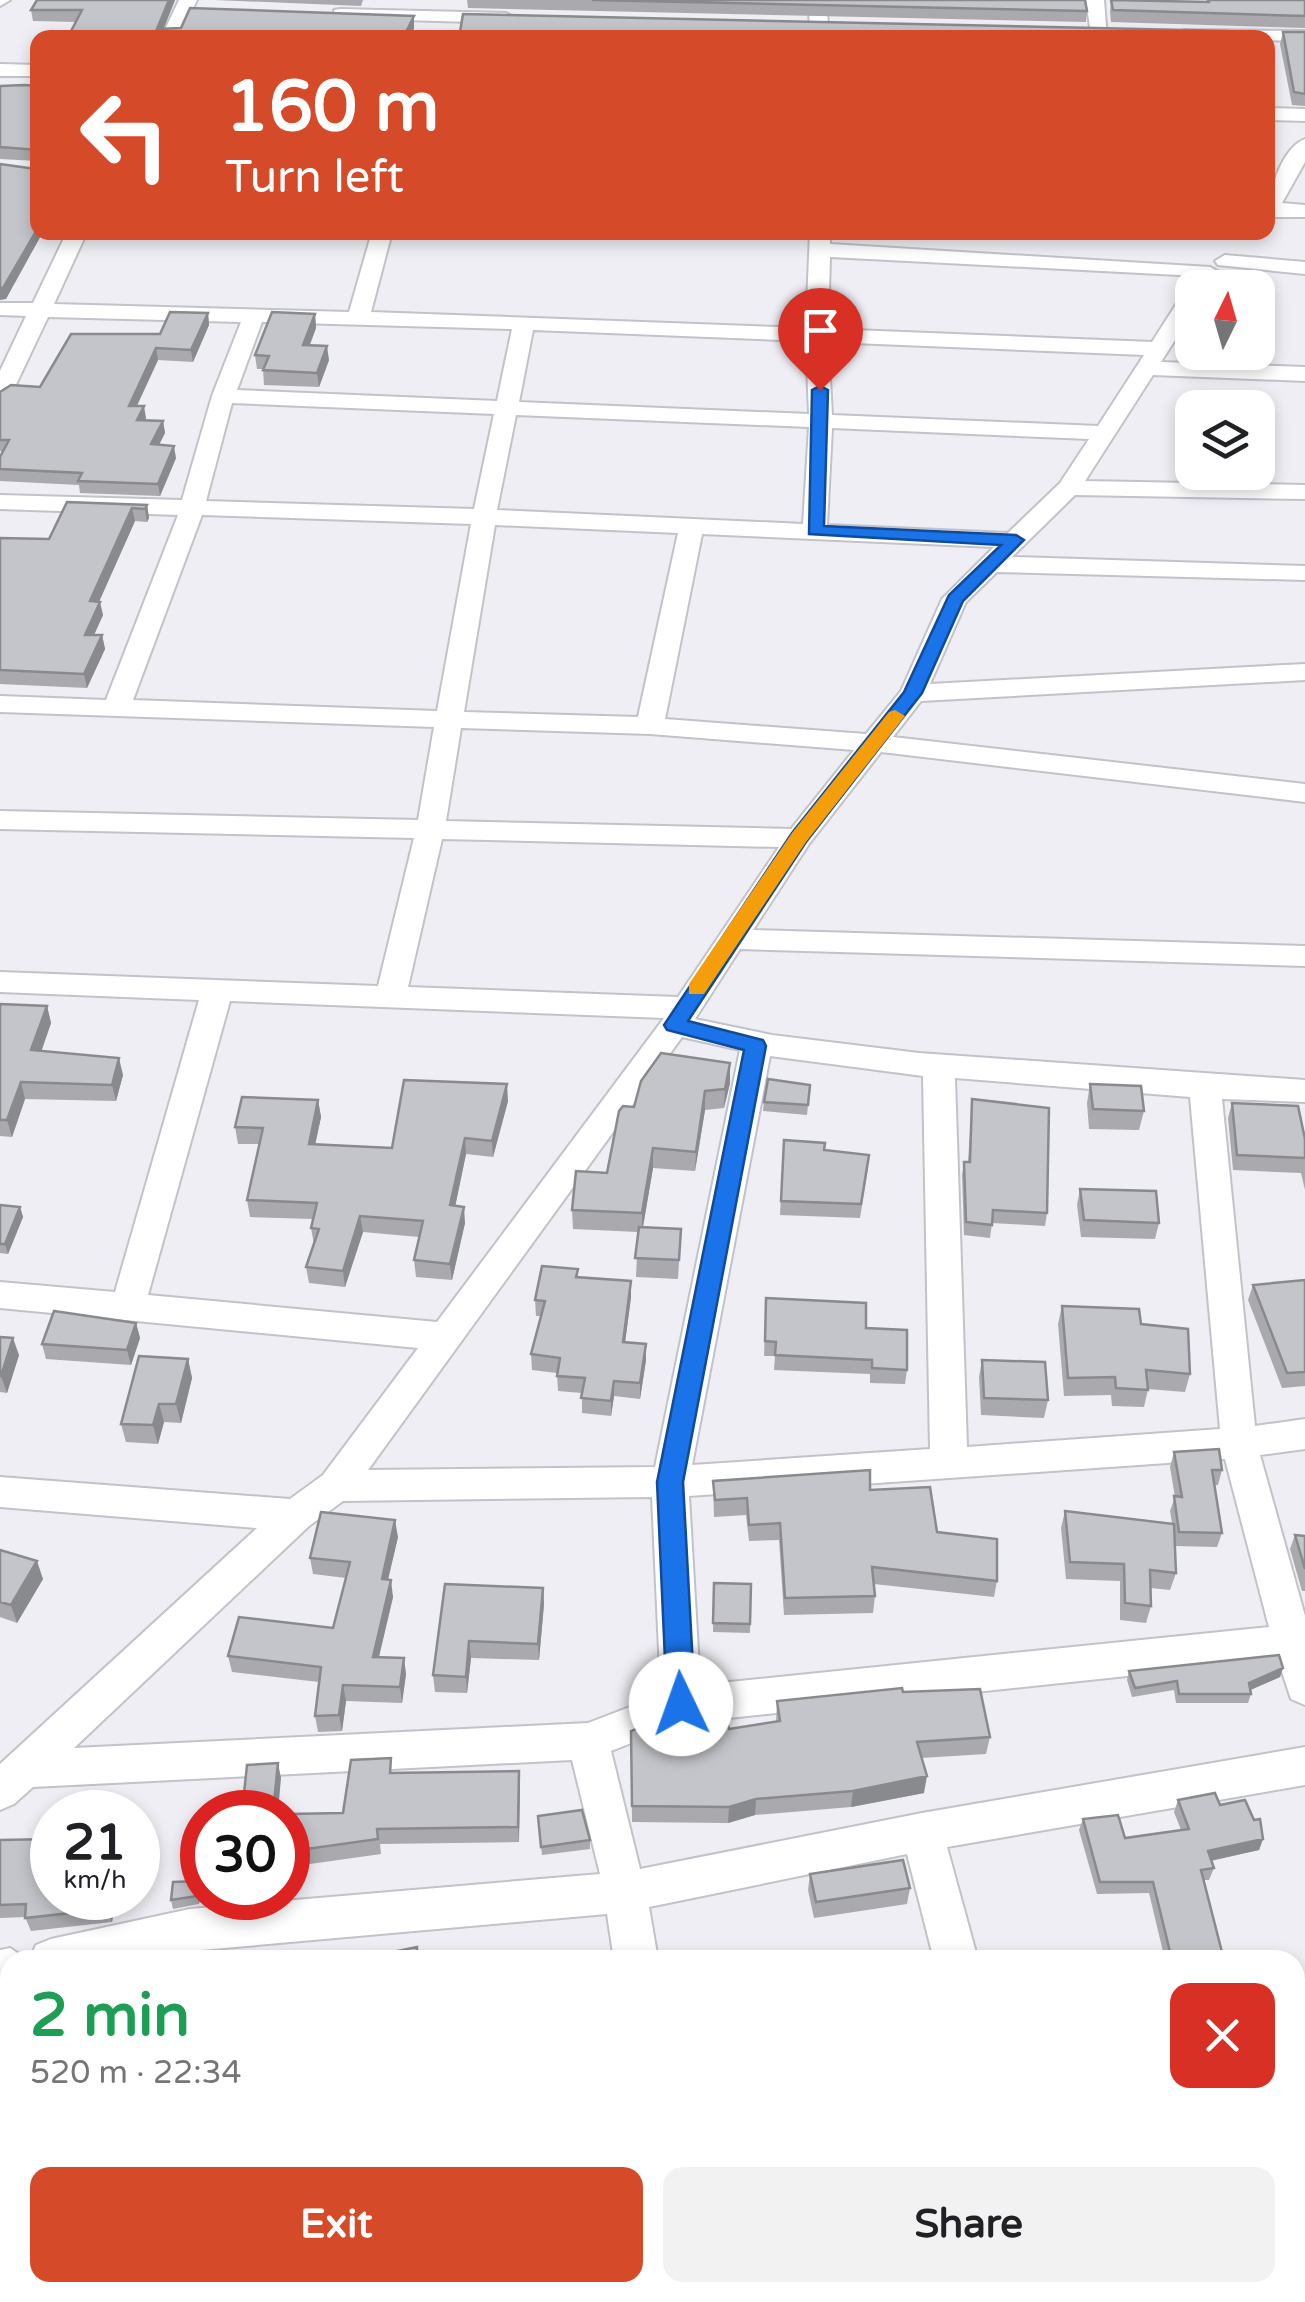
<!DOCTYPE html>
<meta charset="utf-8">
<style>
:root{--surface:#fff;--page:#f2f2f2;--text:#202124;--muted:#757577;--accent:#d54b2a}
body{margin:0;font-family:"Varela Round",sans-serif;background:var(--page);color:var(--text);height:100vh;display:flex;flex-direction:column;font-size:38px;white-space:nowrap}
*{box-sizing:border-box;margin:0}
p{font-size:32px;color:var(--muted)}
.icon{flex:none;width:55px;height:55px;fill:none;stroke:currentColor;stroke-width:2;stroke-linecap:round;stroke-linejoin:round}
.map{position:relative;flex:1;overflow:hidden}
.sheet{position:absolute;left:0px;top:1950px;width:1305px;height:352px;display:flex;flex-direction:column;background:var(--surface);border-radius:30px 30px 0 0;box-shadow:0 5px 15px #0003}
.sheet>*{flex:none}
.banner{position:absolute;left:30px;top:30px;width:1245px;height:210px;border-radius:20px;box-shadow:0 5px 15px #0003;background:#d54b2a;color:#fff;overflow:hidden}
.needle{width:65px;rotate:5deg}
.controls{position:absolute;left:1175px;top:270px;display:grid;gap:20px}
.controls a{display:grid;place-items:center;width:100px;height:100px;border-radius:20px;background:var(--surface);box-shadow:0 5px 15px #0003;font-size:50px}
.speed{position:absolute;left:30px;top:1790px;display:flex;gap:20px;font-size:50px;font-weight:700;text-align:center}
.speed>*{display:grid;place-content:center;width:130px;height:130px;border-radius:50%;background:var(--surface);box-shadow:0 5px 15px #0003;line-height:1}
.speed small{font-size:25px;font-weight:400}
.speed .limit{border:15px solid #d22;background:#fff;color:#111}
.pin{position:absolute;display:grid;place-items:center;width:85px;height:85px;color:#fff;margin:-102px -42px;border-radius:50% 50% 50% 0;rotate:-45deg;box-shadow:0 0 10px #0007}
.pin .icon{rotate:45deg}
.me{position:absolute;width:110px;margin:-55px;rotate:357deg;stroke-linejoin:round;filter:drop-shadow(0 0 8px #0008)}
.turn{display:flex;align-items:center;gap:35px;height:210px;padding:0 30px;font-size:45px}
.turn .icon{width:130px;height:130px;stroke-width:2.5}
.turn b{display:block;font-size:70px;line-height:85px}
.round{display:grid;place-items:center;flex:none;width:105px;height:105px;border-radius:20px;background:var(--page)}
.headline{display:flex;align-items:center;justify-content:space-between;height:170px;padding:0 30px}
h1{font-size:60px;font-weight:700;line-height:75px;color:#1e9e55}
.action{display:flex;gap:20px;margin-top:auto;padding:20px 30px}
.action a{flex:1;height:115px;border-radius:20px;background:var(--accent);color:#fff;font-size:40px;font-weight:700;line-height:115px;text-align:center}
.action a+a{background:var(--page);color:var(--text)}
.map>svg:first-child{display:block}
</style>
<div class="map">
<svg width="1305" height="2302" viewBox="0 0 1305 2302">
<rect width="100%" height="100%" fill="#eeeef4"/>
<g fill="none" stroke-linecap="round" stroke-linejoin="round">
<defs>
<path id="minor" d="M0,0H10L0,6Z
M179,0H197L179,38H161Z
M808,0H826L829,38H811Z
M1086,0H1104L1107,38L1091,34Z
M340,9L506,13L515,18L506,23L334,18V10Z
M1185,30L1305,31V41L1178,38L1179,31Z
M0,64L38,65V76H0Z
M1268,108L1305,109V121L1268,120Z
M1305,139V162L1282,203L1305,205V217H1268C1268,194 1281,148 1305,139Z
M67,232H87L54,304L349,312L372,232H392L371,312L806,328L810,232H830V244L1210,267L1221,273L1217,277L830,257L828,329L1152,342L1184,292L1192,291V313L1161,362L1305,367V381L1153,375L1085,481L1305,485V499L1075,495L1012,557L1305,566V580L997,572L966,602L930,684L1305,664V680L921,701L893,737L1305,784V802L881,752L809,844L753,930L1305,946V966L740,949L695,1019L772,1035L919,1053L1305,1080V1102L1222,1099L1255,1426L1305,1419V1449L1260,1455L1305,1616V1705L1291,1699L1278,1660L682,1723L611,1751L640,1869L922,1813L1305,1747V1785L947,1847L978,1960H934L907,1854L649,1907L658,1960H614L607,1914L190,1951L147,1960H29L36,1945L51,1939L190,1909L600,1874L572,1760L33,1787L14,1804L0,1810V1764L257,1528L0,1507V1477L290,1499L323,1475L418,1348L0,1308V1282L115,1292L199,1000L0,992V972L378,986L414,838L0,829V811L418,820L434,727L0,712V696L106,700L178,515L0,509V495L182,500L212,396L241,322L48,317L11,395L0,402V371L26,316L0,315V303H33ZM262,322L512,329L497,401L237,390ZM533,330L806,341L809,414L519,402ZM828,342L1144,355L1098,426L832,415ZM232,403L494,414L474,509L206,501ZM516,415L809,427L803,524L497,510ZM832,428L1089,439L1060,483L1008,533L827,525ZM202,515L471,524L437,711L133,700ZM495,525L678,533L638,717L464,712ZM702,534L994,547L942,599L901,691L866,734L665,719ZM461,728L650,734L854,750L791,829L446,821ZM442,839L779,847L678,997L408,987ZM230,1001L664,1018L437,1322L148,1295ZM682,1037L740,1050L655,1467L368,1470ZM770,1056L923,1076L930,1449L692,1465ZM955,1078L1190,1097L1220,1429L967,1447ZM1225,1459L1269,1627L700,1685L689,1496ZM652,1497L661,1695L588,1723L74,1748L309,1526L343,1501Z
M1225,255L1305,262V274L1218,265L1215,261Z
M10,1948L28,1960H10V1990L0,1992V1950Z
M1305,2027V2073L1295,2077V2031Z
M1295,2220L1305,2224V2301L1288,2292H1295Z
M510,2292H580L576,2302H506Z"/>
</defs>
<!-- minor casing -->
<use href="#minor" stroke="#c2c3c9" stroke-width="4"/>
<!-- minor -->
<use href="#minor" fill="#fff" fill-rule="evenodd"/>
</g>
<!-- wall -->
<path fill="#a9a9ae" d="M37,0H175L163,29L414,16V28L410,38H69V35L76,22L33,21L31,10Z
M215,0H363L361,6Z
M467,0H1085L1087,11L1086,22L468,8Z
M1111,0L1206,2V0H1305V28L1111,22L1110,12Z
M1283,32H1305V106L1292,105L1280,44Z
M0,86H38V232L6,299L37,161L0,159Z
M208,313L209,325L193,362L158,360L137,406L146,418L145,421H163L165,433L159,445L176,458L160,496L80,493L79,485L0,481V457L3,452L0,451V392L40,387Z
M315,314L316,328L310,345L329,360L319,387L264,385L263,369H257L255,355Z
M67,502L147,505L149,518L147,522L135,521L99,602L103,615L94,635H102L105,649L87,688L0,684V538L49,539Z
M0,1004L47,1006L51,1023L41,1051L123,1075L116,1101L25,1099L12,1137L0,1136Z
M730,1083L724,1108L705,1110L695,1171L653,1168L643,1227L681,1229L678,1279L636,1277L638,1232L573,1229L572,1210L607,1173L634,1107Z
M1090,1084L1144,1111L1139,1130L1089,1129L1087,1103Z
M810,1085L807,1115L763,1111L764,1102Z
M972,1099L1047,1213L1045,1226L992,1223L990,1238L964,1235L962,1175L964,1162H968Z
M318,1100L321,1117L315,1144L392,1148L508,1101L493,1157L466,1154L455,1206L465,1223L452,1280L416,1277L414,1260L419,1237L363,1232L345,1287L309,1283L306,1267L314,1245L311,1228L313,1219L250,1217L247,1200L259,1144H238L235,1127Z
M1232,1103L1305,1139V1190L1301,1173L1233,1170L1228,1118Z
M784,1140L824,1150L868,1168L860,1218L780,1215Z
M1080,1189L1159,1223L1155,1239L1081,1237L1077,1205Z
M0,1205L20,1207L23,1217L8,1254L0,1253Z
M578,1269V1277L631,1297L625,1343L646,1344V1360L640,1399L614,1396L611,1416L582,1413V1393L558,1391L557,1373L532,1370L531,1354L541,1316H536L535,1300Z
M1305,1280V1386L1282,1388L1248,1300L1253,1285Z
M766,1298L866,1328L907,1370L905,1384L870,1383V1374L774,1370L775,1356H764Z
M1062,1306L1141,1324L1190,1374L1185,1392L1148,1389L1144,1407L1112,1406L1111,1395L1064,1396L1058,1324Z
M136,1323L140,1338L131,1365L46,1359L42,1344Z
M0,1337L19,1355L7,1393L0,1392Z
M188,1359L192,1378L181,1423L164,1422L158,1444L126,1442L121,1424Z
M982,1360L1048,1400L1044,1418L981,1415L979,1377Z
M1174,1452L1222,1470L1218,1485H1215L1222,1533L1217,1547L1175,1546L1176,1573L1170,1590L1151,1588V1606L1146,1623L1120,1620V1581L1066,1579L1061,1528L1065,1511L1172,1523L1170,1511L1175,1497L1170,1467Z
M713,1481L870,1490L937,1532L997,1581L994,1597L874,1584L875,1596L873,1613L784,1615L779,1540L749,1541L746,1515L714,1517Z
M1295,1535L1305,1536V1591H1302L1290,1549Z
M398,1537L388,1580L393,1597L379,1657L406,1674L402,1703L346,1701L342,1731L318,1732L315,1716L319,1682L232,1672L228,1656L333,1628L346,1578L313,1574L310,1558Z
M0,1550L43,1579L17,1623L0,1617Z
M714,1583L751,1584L750,1633L713,1632Z
M445,1584L543,1588L544,1604L539,1660L471,1658L467,1693L435,1692L433,1675Z
M1283,1668L1280,1677L1250,1690L1251,1694L1248,1703H1176L1174,1690L1132,1697L1127,1680L1129,1671Z
M903,1692L990,1737L986,1754L921,1758L924,1793L851,1807L755,1815L728,1823L632,1822L631,1731L729,1729L776,1722L777,1701Z
M519,1771V1842L380,1844L381,1854L303,1865L302,1870H288V1814L343,1813L394,1773Z
M1178,1800L1220,1805L1263,1839L1259,1850L1211,1861L1214,1868L1209,1880H1204L1224,1960H1165L1149,1893L1097,1894L1079,1830L1083,1819L1125,1838L1181,1830L1174,1812Z
M538,1816L590,1840V1849L542,1855Z
M0,1840L52,1898H116L112,1922L31,1931L25,1917L0,1918Z
M810,1874L910,1888L907,1904L814,1918L808,1890Z
M199,1881L201,1889L199,1904L173,1909L171,1900Z
M0,2050H10V2127H0Z
M10,2191V2239L0,2301V2193Z"/>
<!-- shaded-wall -->
<path fill="#898a8d" d="M169,0H175L160,38L157,29Z
M414,16V28L410,38H403Z
M38,228V232H43L6,299L0,300V288Z
M208,313L209,325L193,362L191,350Z
M315,314L316,328L304,359L303,345Z
M327,346L329,360L319,387L317,373Z
M156,348L158,360L131,418L129,406Z
M144,406L146,418L139,432L137,420Z
M163,421L165,433L153,456L151,444Z
M174,446L176,458L160,496L158,484Z
M147,505L149,518L147,522L145,509Z
M132,508L135,521L93,615L90,601Z
M100,602L103,615L88,648L85,635Z
M102,635L105,649L87,688L84,674Z
M47,1006L51,1023L36,1067L31,1050Z
M119,1058L123,1075L116,1101L112,1085Z
M730,1063V1083L724,1108L725,1089Z
M21,1082L25,1099L12,1137L7,1120Z
M507,1084L508,1101L493,1157L492,1141Z
M705,1091V1110L695,1171L696,1152Z
M318,1100L321,1117L312,1160L309,1144Z
M465,1138L466,1154L452,1222L450,1205Z
M653,1148V1168L642,1232V1213Z
M20,1207L23,1217L8,1254L5,1244Z
M464,1207L465,1223L452,1280L450,1264Z
M360,1216L363,1232L345,1287L343,1271Z
M631,1281V1297L623,1358V1342Z
M136,1323L140,1338L131,1365L127,1350Z
M13,1338L19,1355L7,1393L1,1376Z
M646,1344V1360L640,1399V1383Z
M188,1359L192,1378L181,1423L176,1404Z
M614,1381V1396L611,1416V1401Z
M159,1404L164,1422L158,1444L153,1425Z
M395,1520L398,1537L384,1596L382,1579Z
M37,1561L43,1579L17,1623L11,1605Z
M391,1580L393,1597L375,1673L373,1657Z
M543,1588L544,1604L539,1660L538,1644Z
M469,1641L471,1658L467,1693L466,1677Z
M404,1658L406,1674L402,1703L400,1687Z
M1283,1668L1280,1677L1246,1692L1249,1683Z
M343,1685L346,1701L342,1731L339,1715Z
M278,1763L281,1778L278,1812H273Z
M519,1771L520,1786L519,1842L518,1827Z
M927,1776L924,1793L851,1807L853,1791Z
M756,1799L755,1815L728,1823L729,1807Z
M1263,1839L1259,1850L1204,1862L1208,1851Z
M199,1881L201,1889L199,1904L197,1896Z
M109,1898H116L112,1922L107,1909Z
M2,2226L10,2239L0,2301V2239Z"/>
<!-- building -->
<path fill="#c4c5ca" stroke="#898a8d" stroke-width="2.5" d="M37,0H169L157,29L181,28L190,8L414,16L403,38H122L69,35L82,10H31Z
M592,0H1085L1087,11Z
M1111,0L1209,2V0H1305V16L1113,10Z
M463,14L1228,31L1229,38H459Z
M1283,32H1305V94L1294,92Z
M24,85L38,86V150L0,147V86Z
M38,157V228L3,288H0V164L36,169Z
M170,312L208,313L191,350L156,348L129,406H144L137,420L163,421L151,444L174,446L158,484L78,481L82,473L0,469V457L9,440H0V392L11,385L40,387L71,334H160Z
M272,312L315,314L303,345L327,346L317,373L263,370L269,356L255,355Z
M67,502L147,505L145,509L132,508L90,601L100,602L85,635H102L84,674L0,670V538L49,539Z
M0,1004L47,1006L31,1050L119,1058L112,1085L21,1082L7,1120H0Z
M661,1053L730,1063L725,1089L705,1091L696,1152L653,1148L642,1213L572,1210L576,1171L607,1173L619,1111L623,1106L634,1107L641,1081Z
M768,1079L810,1085L808,1105L764,1102Z
M404,1080L507,1084L492,1141L465,1138L450,1205L464,1207L450,1264L414,1260L423,1221L360,1216L343,1271L306,1267L319,1229L311,1228L317,1203L247,1200L263,1128L235,1127L242,1097L318,1100L309,1144L392,1148Z
M1090,1084L1141,1086L1144,1111L1093,1109Z
M972,1099L1049,1108L1047,1213L993,1210L992,1225L966,1222L964,1162H970Z
M1232,1103L1298,1106L1305,1139V1158L1237,1155Z
M784,1140L825,1143L824,1150L869,1155L861,1204L781,1201Z
M1080,1189L1156,1191L1159,1223L1084,1220Z
M0,1205L20,1207L5,1244H0Z
M639,1227L681,1229L679,1260L635,1258Z
M542,1266L578,1269L576,1277L631,1281L623,1342L646,1344L640,1383L614,1381L611,1401L581,1398L585,1378L557,1376L560,1358L531,1354L545,1301L535,1300Z
M1305,1280V1372L1287,1373L1253,1285Z
M766,1298L866,1303V1328L907,1330V1370L872,1368V1360L775,1355L776,1342L765,1341Z
M1062,1306L1139,1309L1141,1324L1188,1329L1190,1374L1146,1370L1148,1390L1116,1388L1115,1377L1068,1378Z
M54,1311L136,1323L127,1350L42,1344Z
M0,1337L13,1338L1,1376H0Z
M139,1356L188,1359L176,1404H159L153,1425L121,1424Z
M982,1360L1045,1362L1048,1400L984,1398Z
M1219,1449L1222,1470H1212L1222,1533L1179,1532L1174,1496L1182,1497L1174,1452Z
M870,1470V1490L930,1487L937,1532L997,1539V1581L872,1567L875,1596L785,1598L780,1523L749,1525L747,1498L715,1500L713,1481Z
M1065,1511L1174,1524L1176,1573L1150,1570L1151,1606L1125,1603L1124,1564L1070,1562Z
M321,1512L395,1520L382,1579L391,1580L373,1657L404,1658L400,1687L343,1685L339,1715L315,1716L321,1667L228,1656L239,1617L333,1628L350,1562L310,1558Z
M1295,1535L1305,1536V1569Z
M0,1550L37,1561L11,1605L0,1602Z
M714,1583L751,1584L750,1624L713,1623Z
M445,1584L543,1588L538,1644L469,1641L466,1677L433,1675Z
M1279,1655L1283,1668L1249,1683L1251,1694H1179L1177,1681L1135,1688L1129,1671Z
M902,1688L903,1692L980,1689L990,1737L917,1742L927,1776L853,1791L756,1799L729,1807L632,1806L631,1731L683,1710L724,1708L729,1729L780,1721L777,1701Z
M391,1758L390,1773L519,1771L518,1827L377,1829L378,1839L299,1850V1855H288V1814L343,1813L351,1760Z
M278,1763L273,1812H242L247,1765Z
M1215,1793L1220,1805L1245,1800L1254,1820L1260,1819L1263,1839L1208,1851L1214,1868L1201,1870L1224,1960H1172L1153,1882H1100L1083,1819L1118,1815L1125,1838L1189,1829L1178,1800Z
M582,1810L590,1840L541,1847L538,1816Z
M52,1839V1898H109L107,1909L25,1918L26,1904L0,1905V1840Z
M903,1860L910,1888L816,1902L810,1874Z
M199,1881L197,1896L171,1900L173,1882Z
M417,1947V1952H486V1960H353Z
M1068,1956H1102L1103,1960H1068Z
M0,2050H10V2112H0Z
M10,2191V2220L9,2226H2L0,2239V2193Z
M674,2292H987L988,2302H540L541,2293L674,2299Z"/>
<!-- route -->
<path fill="#1a73e8" stroke="#114b97" stroke-width="2.5" d="M820,386L828,390L824,526L1016,535L1024,540L963,601L922,693L806,842L688,1021L763,1040L766,1046L683,1482L695,1704L691,1713L681,1717L671,1713L667,1704L657,1482L744,1050L667,1030L664,1025L792,833L904,692L949,595L1001,545L809,534L812,390Z"/>
<!-- slow -->
<path fill="#f59e0b" d="M895,710L905,716L806,842L704,994H689V984L792,833L889,712Z"/>
</svg>
<div class="controls">
<a><svg class="needle" viewBox="-14 -14 28 28"><path d="M0-13l5 13h-10z" fill="#e53935"/><path d="M0 13l5-13h-10z" fill="#757577"/></svg></a>
<a><svg class="icon" aria-label="layers" viewBox="0 0 24 24"><path d="M12 4l9 5-9 5-9-5zM3 14l9 5 9-5"/></svg></a>
</div>
<div class="speed"><div>21<small>km/h</small></div><div class="limit">30</div></div>
<div class="pin" style="left:820px;top:390px;background:#d93025"><svg class="icon" aria-label="arrive" viewBox="0 0 24 24"><path d="M6 21V4h12l-3 4 3 4H6"/></svg></div>
<svg class="me" style="left:681px;top:1704px" viewBox="-20 -20 40 40"><circle r="19" fill="#fff"/><path d="M0-13L10 11 0 6-10 11z" fill="#1a73e8"/></svg>
<div class="banner">
<div class="turn"><svg class="icon" aria-label="left" viewBox="0 0 24 24"><path d="M17 20v-9H6M10 6l-5 5 5 5"/></svg><div><b>160 m</b>Turn left</div></div>
</div>
<section class="sheet">
<div class="headline"><div><h1>2 min</h1><p>520 m · 22:34</p></div><a class="round" style="background:#d93025;color:#fff"><svg class="icon" aria-label="close" viewBox="0 0 24 24"><path d="M6 6l12 12M18 6L6 18"/></svg></a></div>
<div class="action"><a>Exit</a><a>Share</a></div>
</section>
</div>
